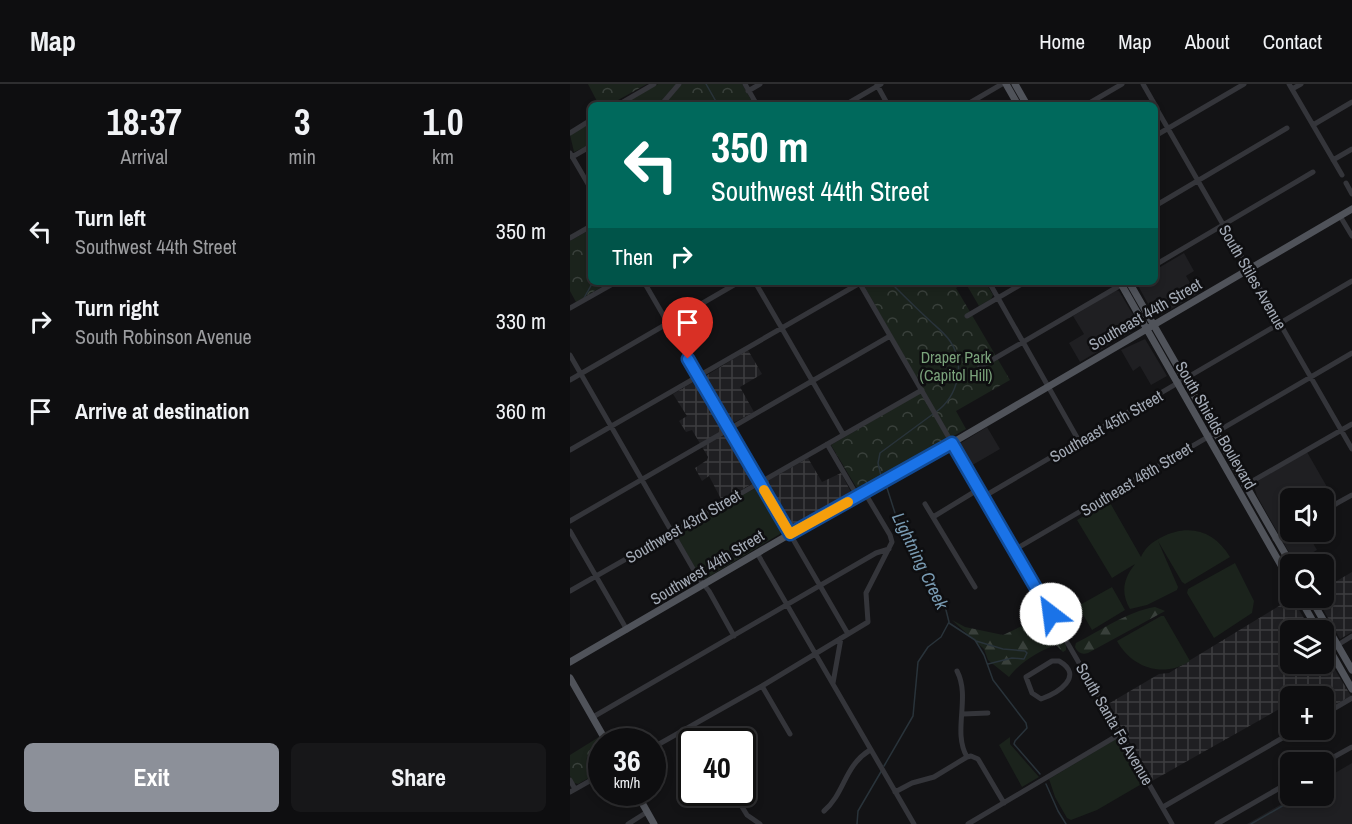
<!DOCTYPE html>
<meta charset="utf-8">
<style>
:root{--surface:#0e0e10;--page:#171719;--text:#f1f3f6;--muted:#9b9c9f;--line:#2e2e30;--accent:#8c9099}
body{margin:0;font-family:"Archivo Narrow",sans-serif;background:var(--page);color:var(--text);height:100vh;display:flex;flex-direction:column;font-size:22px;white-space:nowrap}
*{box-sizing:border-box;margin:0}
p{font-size:20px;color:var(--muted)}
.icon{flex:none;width:33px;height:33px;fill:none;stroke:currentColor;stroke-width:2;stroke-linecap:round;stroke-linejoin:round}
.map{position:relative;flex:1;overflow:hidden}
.drawer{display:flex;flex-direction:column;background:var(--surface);width:570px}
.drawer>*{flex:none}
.guide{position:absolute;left:18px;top:18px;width:570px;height:183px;border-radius:9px;box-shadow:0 3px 9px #0003,0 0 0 2px var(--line);background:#00695c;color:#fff;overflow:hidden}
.buttons{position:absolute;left:710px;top:404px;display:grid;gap:12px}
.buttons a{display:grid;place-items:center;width:54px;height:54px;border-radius:9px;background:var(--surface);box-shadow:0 3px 9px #0003,0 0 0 2px var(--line);font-size:30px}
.speed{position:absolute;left:18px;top:644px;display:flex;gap:12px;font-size:30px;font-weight:700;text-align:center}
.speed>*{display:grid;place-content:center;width:78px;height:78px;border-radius:50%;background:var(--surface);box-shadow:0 3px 9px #0003,0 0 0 2px var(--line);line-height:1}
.speed small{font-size:15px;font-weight:400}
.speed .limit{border:3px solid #111;border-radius:9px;background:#fff;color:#111}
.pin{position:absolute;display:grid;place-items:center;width:51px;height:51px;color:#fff;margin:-62px -26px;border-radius:50% 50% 50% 0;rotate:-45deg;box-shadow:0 0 6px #0007}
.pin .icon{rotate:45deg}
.me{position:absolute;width:66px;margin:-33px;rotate:330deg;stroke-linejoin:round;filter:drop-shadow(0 0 4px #0008)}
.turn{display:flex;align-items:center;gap:21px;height:126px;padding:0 24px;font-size:27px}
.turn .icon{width:78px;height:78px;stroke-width:2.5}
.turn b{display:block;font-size:42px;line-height:51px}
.then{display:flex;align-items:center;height:57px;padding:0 24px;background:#0003;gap:12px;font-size:22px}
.eta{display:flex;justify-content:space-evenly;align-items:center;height:102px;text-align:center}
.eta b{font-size:36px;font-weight:700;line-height:42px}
.action{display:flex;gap:12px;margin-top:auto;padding:12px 24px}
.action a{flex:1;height:69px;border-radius:9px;background:var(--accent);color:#fff;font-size:24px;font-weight:700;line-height:69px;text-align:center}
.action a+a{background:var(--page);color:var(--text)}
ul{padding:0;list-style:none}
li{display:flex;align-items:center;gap:18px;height:90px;padding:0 24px}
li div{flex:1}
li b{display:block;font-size:22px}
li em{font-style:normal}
header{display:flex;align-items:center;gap:36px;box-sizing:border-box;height:84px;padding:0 30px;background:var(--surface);border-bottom:2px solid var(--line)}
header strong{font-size:28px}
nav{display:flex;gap:33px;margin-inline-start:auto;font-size:21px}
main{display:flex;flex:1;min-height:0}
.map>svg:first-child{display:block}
</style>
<header>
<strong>Map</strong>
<nav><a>Home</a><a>Map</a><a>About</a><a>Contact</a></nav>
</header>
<main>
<section class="drawer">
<div class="eta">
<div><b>18:37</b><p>Arrival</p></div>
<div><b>3</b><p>min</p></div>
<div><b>1.0</b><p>km</p></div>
</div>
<ul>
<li><svg class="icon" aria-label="left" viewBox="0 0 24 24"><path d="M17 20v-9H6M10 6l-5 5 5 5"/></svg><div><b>Turn left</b><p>Southwest 44th Street</p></div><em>350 m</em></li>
<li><svg class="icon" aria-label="right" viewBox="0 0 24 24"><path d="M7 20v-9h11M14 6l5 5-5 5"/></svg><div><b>Turn right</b><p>South Robinson Avenue</p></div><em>330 m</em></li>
<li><svg class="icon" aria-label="arrive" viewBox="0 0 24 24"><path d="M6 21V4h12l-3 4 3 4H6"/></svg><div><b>Arrive at destination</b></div><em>360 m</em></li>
</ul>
<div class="action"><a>Exit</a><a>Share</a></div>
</section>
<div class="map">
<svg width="782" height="740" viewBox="0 0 782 740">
<defs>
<pattern id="industrial-grid" width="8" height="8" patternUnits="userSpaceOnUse" patternTransform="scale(1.5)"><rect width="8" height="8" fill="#1f1f22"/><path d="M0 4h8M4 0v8" fill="none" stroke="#3d3d40"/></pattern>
<pattern id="forest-firs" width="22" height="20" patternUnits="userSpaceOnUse" patternTransform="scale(1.5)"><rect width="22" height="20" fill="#1b231c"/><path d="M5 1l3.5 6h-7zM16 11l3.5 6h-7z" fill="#39403b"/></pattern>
<pattern id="park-crowns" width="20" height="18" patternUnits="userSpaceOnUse" patternTransform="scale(1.5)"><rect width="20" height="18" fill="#1b231c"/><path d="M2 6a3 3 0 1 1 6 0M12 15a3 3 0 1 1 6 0" fill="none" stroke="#39403b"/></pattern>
</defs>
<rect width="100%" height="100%" fill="#131315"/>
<!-- built -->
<path fill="#1f1f22" d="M614,169L624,187L616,192L627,210L589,232L583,229L566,198H585V186Z
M546,206L549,207L568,239L566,245L510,278L499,259L514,250L503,232Z
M575,255L597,292L581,301L570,282L563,287L551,266Z
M417,343L430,365L399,383L386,362Z
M737,368L768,422L753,431V414H720V447H736L747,466L725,479L687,412L684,402L686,398Z
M782,679V740H677L727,711H753V696Z"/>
<!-- industrial -->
<path fill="url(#industrial-grid)" d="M178,266L192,290L170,303L184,328L161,340L134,293Z
M127,296L185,398L152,417L139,392L132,397L125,384L137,376L138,373L122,346L116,348L109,337L117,332L103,310Z
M238,374L252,398L271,389L281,408V412L219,442L194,399Z
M782,488V548L770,555L746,513H753V505Z
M722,514L741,546H720V579H753V566L781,612L757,625L753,617V612H750L746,605L733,612H720V619L582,697L538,620L589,590L599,589Z"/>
<!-- green -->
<path fill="#1b231c" d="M88,0H106L88,21H52Z
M21,39V60L4,68L0,51Z
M188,403L211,446L210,450L135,495L131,494L107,452L108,450L155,420Z
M539,417L571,473C575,464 581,459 590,454C618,439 644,446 660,473L615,500L612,498L588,457L608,503L607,506L577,521L560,525C550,508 554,494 565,480L542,494L507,436Z
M665,479L684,517L682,529L644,554L617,509L618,505Z
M542,503L555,526L522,546L508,522Z
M591,532H594L620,577C593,595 561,583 547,557Z
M440,653V660L469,693L452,703L429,661Z
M546,655H550L575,698L527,726L501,736L497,734L485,713L479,695Z"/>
<!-- forest -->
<path fill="url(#forest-firs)" d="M585,523L595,527L518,569C512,571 508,569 505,563L506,559C532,546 556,528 585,523Z
M382,536L395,543L433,551L452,542L482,552H491L496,560V566L493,568L486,561C470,566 449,579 439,593L418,576L414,565Z"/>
<!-- park -->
<path fill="url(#park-crowns)" d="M18,0H77L39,21H29Z
M112,0H172L184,21H94Z
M21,145V198H40L6,218L0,207V157Z
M292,198H415L423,211L421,215L409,222L395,198L386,204L440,296L386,327L396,345L288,406L261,361L354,307Z
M29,653L32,657L31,687L8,700L4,699L0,692V671Z"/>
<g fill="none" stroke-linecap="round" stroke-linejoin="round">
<!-- stream -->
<path stroke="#29333a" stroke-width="1.5" d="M136,0L148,21
M320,198C332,210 344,222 357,234C364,241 374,248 380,257C396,280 388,312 366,328
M14,214L23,198
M311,392L308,379L310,369L363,330
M324,446L331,442
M379,539L405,556L414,571L423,596L456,639L457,644L445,657L444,660L470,690
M406,557L433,565L455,567L457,569L454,575L442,574L418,580
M314,682L343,632L348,578L358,563L371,553L379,538L375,522L325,429L317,404
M476,700L488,727L496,740
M287,740L288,727L312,686
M681,740L721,717"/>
<!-- minor -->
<path stroke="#34353a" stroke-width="5" d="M175,0L187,21
M573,0L585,21
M719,0L772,91
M307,1L318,21
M722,5L731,0
M178,7L190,0
M48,21L84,0
M91,21L109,0
M275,21L311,0
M396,21L432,0
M516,21L552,0
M585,22L782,365
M743,41L782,18
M0,49L21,36
M585,52L674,0
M0,69L21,105
M2,73L21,62
M763,76L782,65
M776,99L782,110
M585,122L717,44
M770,132L782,152
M0,154L21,142
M585,181L743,88
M74,198L278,550
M185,198L273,350
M289,198L602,740
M419,198L509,357
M0,224L46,198
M397,232L455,198
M0,271L129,495L139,507L164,552
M410,283L556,198
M0,296L169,198
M257,360L288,413
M0,366L290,199
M674,402L782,340
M413,413L782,197
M355,420L405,503
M753,427L782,411
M363,433L409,405
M0,437L320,252
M0,447L57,546
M705,455L720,447
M444,466L782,269
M187,469L344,740
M0,507L352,306
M766,562L782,552
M482,577H489C515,592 488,609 471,615L462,609L456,593Z
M387,587C401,614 382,647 397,673
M263,599L271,554
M192,602L220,650
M393,630L418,629
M753,631L782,614
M23,633L306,469L319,465
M123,641L133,657
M82,664L192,602L298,538L296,509L322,458L320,451L295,409
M397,673L401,672L408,675L434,719
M753,679L782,663
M0,696L5,705
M0,708L32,690
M163,708L177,731L190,740
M325,708L342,699L364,693L397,673
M593,723L728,645
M254,727C275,709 274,682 300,666
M58,740L77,728
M398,740L550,650
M647,740L720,698"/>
<!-- major -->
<path stroke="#50535a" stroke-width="7" d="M436,0L448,21
M445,0L457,21
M550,198L720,497
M559,198L721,480
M729,513L748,546
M740,513L782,586
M753,554L782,605
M0,578L220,450L382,359L782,125
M0,594L36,657
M66,708L84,740"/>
</g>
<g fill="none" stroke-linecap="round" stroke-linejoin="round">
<defs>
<path id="route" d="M118,275L220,450L382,359L481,530"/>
</defs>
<!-- route casing -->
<use href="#route" stroke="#114b97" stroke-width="15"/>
<!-- route -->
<use href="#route" stroke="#1a73e8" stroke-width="10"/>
<!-- slow -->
<path stroke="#f59e0b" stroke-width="10" d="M194,406L220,450L278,418"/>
</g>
<g text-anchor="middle" stroke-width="5" stroke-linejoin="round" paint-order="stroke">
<!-- street labels -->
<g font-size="16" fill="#a4abb6" stroke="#0e0e10">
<text transform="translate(683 193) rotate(60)" y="6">South Stiles Avenue</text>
<text transform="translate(575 230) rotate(-30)" y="6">Southeast 44th Street</text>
<text transform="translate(646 341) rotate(60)" y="6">South Shields Boulevard</text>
<text transform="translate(536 342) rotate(-30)" y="6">Southeast 45th Street</text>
<text transform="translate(566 395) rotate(-31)" y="6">Southeast 46th Street</text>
<text transform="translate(113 442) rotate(-30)" y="6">Southwest 43rd Street</text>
<text transform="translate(137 483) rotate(-31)" y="6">Southwest 44th Street</text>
<text transform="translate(545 640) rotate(60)" y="6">South Santa Fe Avenue</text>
</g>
<!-- park labels -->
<g font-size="16" fill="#7aa27b" stroke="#0e0e10">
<text x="386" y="279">Draper Park<tspan x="386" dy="18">(Capitol Hill)</tspan></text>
</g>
<!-- water labels -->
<g font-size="18" font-style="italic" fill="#799bb3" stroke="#0e0e10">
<text transform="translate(350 477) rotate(64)" y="6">Lightning Creek</text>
</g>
</g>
</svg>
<div class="buttons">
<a><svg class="icon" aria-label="sound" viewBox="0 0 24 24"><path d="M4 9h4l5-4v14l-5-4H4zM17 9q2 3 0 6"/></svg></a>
<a><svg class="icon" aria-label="search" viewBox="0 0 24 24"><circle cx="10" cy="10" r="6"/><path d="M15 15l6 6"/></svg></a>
<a><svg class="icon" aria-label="layers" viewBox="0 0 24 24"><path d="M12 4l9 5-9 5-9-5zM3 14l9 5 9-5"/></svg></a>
<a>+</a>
<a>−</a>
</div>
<div class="speed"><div>36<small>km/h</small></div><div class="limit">40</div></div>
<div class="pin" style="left:118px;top:275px;background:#d93025"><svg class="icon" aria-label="arrive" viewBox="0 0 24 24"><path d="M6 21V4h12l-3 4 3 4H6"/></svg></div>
<svg class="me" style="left:481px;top:530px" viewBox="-20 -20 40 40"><circle r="19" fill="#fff"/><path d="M0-13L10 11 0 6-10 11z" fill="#1a73e8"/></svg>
<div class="guide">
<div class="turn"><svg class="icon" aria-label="left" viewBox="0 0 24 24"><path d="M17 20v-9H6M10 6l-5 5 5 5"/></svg><div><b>350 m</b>Southwest 44th Street</div></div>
<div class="then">Then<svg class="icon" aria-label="right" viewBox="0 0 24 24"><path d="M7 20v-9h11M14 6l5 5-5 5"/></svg></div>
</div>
</div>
</main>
